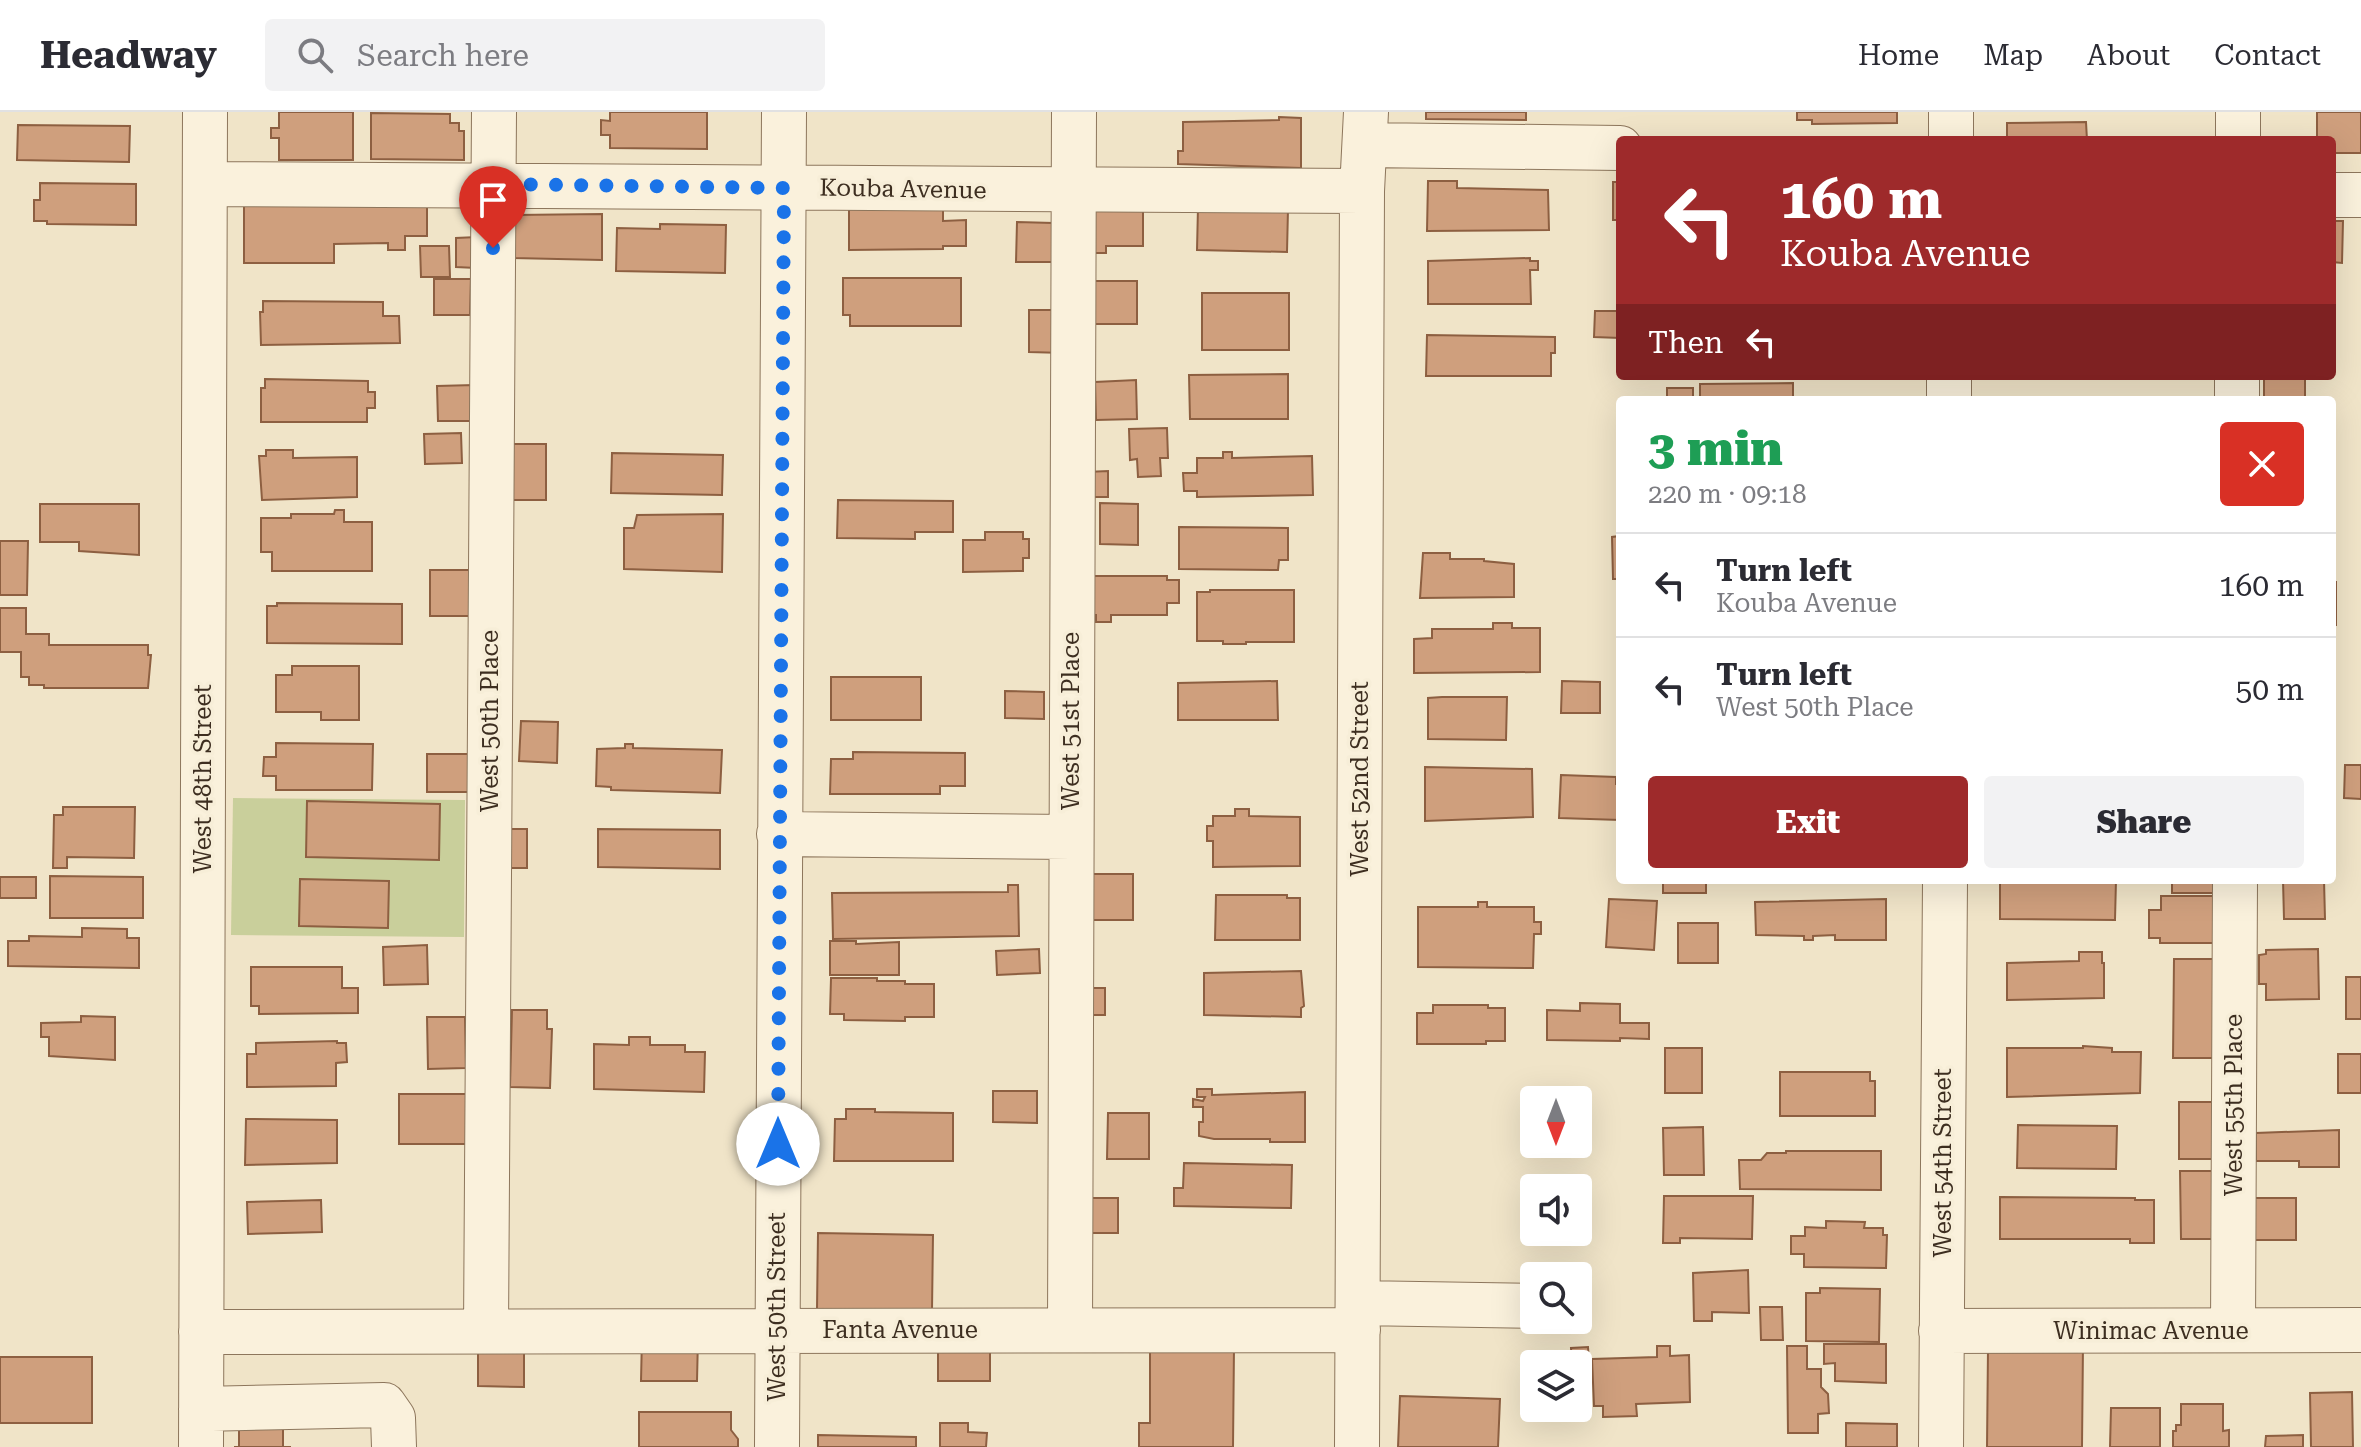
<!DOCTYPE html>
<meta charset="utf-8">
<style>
:root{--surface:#fff;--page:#f2f2f3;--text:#2b2b33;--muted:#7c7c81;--line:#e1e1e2;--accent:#9e2a2b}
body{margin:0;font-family:"Roboto Serif",serif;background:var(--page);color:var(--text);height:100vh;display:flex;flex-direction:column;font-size:30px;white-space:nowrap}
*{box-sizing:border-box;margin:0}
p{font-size:26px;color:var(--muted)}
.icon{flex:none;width:44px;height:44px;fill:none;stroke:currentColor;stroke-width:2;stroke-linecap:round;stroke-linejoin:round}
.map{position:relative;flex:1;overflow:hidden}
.sheet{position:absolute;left:1616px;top:284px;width:720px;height:488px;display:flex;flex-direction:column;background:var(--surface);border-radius:8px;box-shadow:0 8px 32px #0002}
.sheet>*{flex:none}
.guide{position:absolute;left:1616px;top:24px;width:720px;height:244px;border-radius:8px;box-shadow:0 8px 32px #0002;background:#9e2a2b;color:#fff;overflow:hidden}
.needle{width:52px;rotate:180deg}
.fabs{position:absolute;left:1520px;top:974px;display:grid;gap:16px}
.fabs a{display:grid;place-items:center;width:72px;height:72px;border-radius:8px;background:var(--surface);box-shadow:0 8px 32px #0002;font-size:40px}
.pin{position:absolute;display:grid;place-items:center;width:68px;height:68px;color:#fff;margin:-82px -34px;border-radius:50% 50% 50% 0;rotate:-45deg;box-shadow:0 0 8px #0007}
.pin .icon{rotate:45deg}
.me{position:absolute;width:88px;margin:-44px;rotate:0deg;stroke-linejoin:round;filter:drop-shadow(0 0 6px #0008)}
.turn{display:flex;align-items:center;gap:28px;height:168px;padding:0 32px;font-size:36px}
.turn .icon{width:104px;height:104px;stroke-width:2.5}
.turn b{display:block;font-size:56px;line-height:68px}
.then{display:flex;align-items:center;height:76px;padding:0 32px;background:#0003;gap:16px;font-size:30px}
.round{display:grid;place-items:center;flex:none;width:84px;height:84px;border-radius:8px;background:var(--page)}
.head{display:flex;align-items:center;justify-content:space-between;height:136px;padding:0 32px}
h1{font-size:48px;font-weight:800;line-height:60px;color:#1e9e55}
.action{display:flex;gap:16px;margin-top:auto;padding:16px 32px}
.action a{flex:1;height:92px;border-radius:8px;background:var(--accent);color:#fff;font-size:32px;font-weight:800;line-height:92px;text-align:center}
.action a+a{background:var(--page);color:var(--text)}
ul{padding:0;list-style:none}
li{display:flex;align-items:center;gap:24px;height:104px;padding:0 32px;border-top:2px solid var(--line)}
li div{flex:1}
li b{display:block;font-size:30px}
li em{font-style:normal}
header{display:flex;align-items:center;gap:48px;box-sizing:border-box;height:112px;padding:0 40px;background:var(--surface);border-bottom:2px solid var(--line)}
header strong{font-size:38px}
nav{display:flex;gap:44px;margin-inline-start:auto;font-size:28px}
.search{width:560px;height:72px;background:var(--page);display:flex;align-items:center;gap:20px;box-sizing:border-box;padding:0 28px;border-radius:8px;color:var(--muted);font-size:30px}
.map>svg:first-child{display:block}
</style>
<header>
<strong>Headway</strong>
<div class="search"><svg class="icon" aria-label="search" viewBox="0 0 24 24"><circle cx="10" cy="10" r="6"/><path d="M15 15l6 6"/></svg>Search here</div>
<nav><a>Home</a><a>Map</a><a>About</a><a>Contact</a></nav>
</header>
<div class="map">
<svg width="2361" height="1335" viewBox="0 0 2361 1335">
<rect width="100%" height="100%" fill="#f0e4c8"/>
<!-- green -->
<path fill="#c9cf9b" d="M233,686L465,688L464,825L231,823Z"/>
<!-- building -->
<path fill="#cf9f7d" stroke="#8d5f41" stroke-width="2" d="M279,0H353V48H279V26H271V16H279Z
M610,0H707V37L610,36V23H601V8L610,9Z
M1426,0H1526V8L1426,7Z
M1797,0H1897V11L1812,12V8H1797Z
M2317,0H2361V41H2332V28H2317Z
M371,1L450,2V11H459V19H464V48L371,47Z
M1279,5L1301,6V56L1178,52V39H1183V10L1279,8Z
M2086,10L2087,28H2007V11Z
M18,13L130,14L129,50L17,48Z
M1428,69H1457V76L1548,78L1549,118L1427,119Z
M1613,70H1620V108H1613Z
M40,71L136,72V113L47,112V109H34V88H40Z
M849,89H943V109L966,108V134H943V137L849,138Z
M244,91H427V124H405V138H388V131L334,132V151H244Z
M1198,95L1288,97L1287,140L1197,138Z
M1087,97L1143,98V134H1106V141H1086Z
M602,102V148L513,146L514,103Z
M2332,109H2343L2342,151L2332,150Z
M1017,110L1053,111V150H1016Z
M660,112L726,113L725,161L616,159L617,116L660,117Z
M477,125L476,156L456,155V126Z
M420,134H449L450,165H421Z
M1530,146V149H1538V158H1530L1531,192H1428V149Z
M843,166H961V214H850V203H843Z
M434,167H471L470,203H434Z
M1094,169H1137V212H1095Z
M1202,181H1289V238H1202Z
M263,189L383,190V204H399L400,231L261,233L260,200H263Z
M1029,198H1064V241L1029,240Z
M1595,199H1620V226L1594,225Z
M1427,223L1555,225V241H1551V264H1426Z
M1288,262V307H1190L1189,263Z
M2264,264L2305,265V288H2264Z
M265,267L368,269V280H375V296H367V310H261V276H265Z
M1136,268L1137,307L1096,308L1095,270Z
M1793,271V288H1700V272Z
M474,273L475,309H438L437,274Z
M1667,276H1693V288H1667Z
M1167,316L1168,346H1160L1161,364L1138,365L1137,347L1130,348L1129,317Z
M461,321L462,351L425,352L424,322Z
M505,332H546V388H505Z
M266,338H293V346L357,345V385L262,388L259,344H266Z
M1223,340H1232V346L1312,344L1313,383L1197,385V379H1184L1183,361H1197V346H1223Z
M612,341L723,343L722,383L611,381Z
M1108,359V385H1086V360Z
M838,388L953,389V420H915V427L837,426Z
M1100,391L1138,392V433L1100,432Z
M40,392H139V443L79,439V430H40Z
M335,398H344V410H372V459H272V440H261V406H291V402H334Z
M723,402L722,460L624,457V416H634L637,403Z
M1179,415L1288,416V448H1279L1278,458L1179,457Z
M985,420H1023V427H1029V446H1023V459L963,460V428H985Z
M1620,424V467H1613L1612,425Z
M0,429H28L27,483H0Z
M1423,441H1450V447H1484V449L1514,452V485L1420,486Z
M430,458H473V504H430Z
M1085,464H1167V468H1179V491H1167V503H1111V510H1096V503H1085Z
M2332,470H2336V513H2332Z
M1210,478H1294V530H1246V532H1223V529H1197V480H1210Z
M277,491L402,492V532L267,531V494H277Z
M0,496H26V522H49V533H148V543H151L148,576H44V573H29V565H21V540H0Z
M1493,511H1512V516H1540V560L1414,561V527L1432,526V517H1493Z
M292,554H359V608H321V600H276V563H292Z
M831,565H921V608H831Z
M1277,569L1278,608H1178V571Z
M1562,569L1600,570V601H1561Z
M1005,579L1044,580V607L1005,606Z
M1442,585H1507L1506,628L1428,627V586Z
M521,609L558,610L557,651L519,649Z
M276,631L373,632L372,678H276V664H263L264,645H276Z
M625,632H633V636L722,638L720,681L611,678V675L596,674L597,637L625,636Z
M853,640L965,641V674H940V682H830L831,647H853Z
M427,642H473V680H427Z
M2345,653H2361V687L2344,686Z
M1425,655L1532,657L1533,705L1425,709Z
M1561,663L1616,665V672H1620V708L1559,706Z
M307,689L440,692L439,748L306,745Z
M63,695H135L134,746L67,745V756H53L54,703H63Z
M1235,697H1249V704L1300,705V754L1213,755V729H1207V714H1213V704H1235Z
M500,717H527V756H500Z
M598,717L720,718V757L598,755Z
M1092,762H1133V808H1092Z
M50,764L143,765V806H50Z
M0,765H36V786H0Z
M300,767L389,769L388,816L299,814Z
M1663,768H1706V781H1663Z
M2000,768H2116L2115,808L2000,807Z
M2172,768H2214L2215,781H2172Z
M2283,768H2324L2325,807H2284Z
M1008,773H1018L1019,824L833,827L832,781L1008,780Z
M1216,783H1287V786H1300V828H1215Z
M2161,784H2218V831H2160V826H2149V798H2161Z
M1609,787L1657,789L1654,838L1606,835Z
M1886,787V828H1835V823L1813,824V828H1804V824L1756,823L1755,790Z
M1478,790H1487V795H1534V810H1541V822H1534L1533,856L1418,855V795H1478Z
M1678,811H1718V851H1678Z
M82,816L127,817V826H139V856L8,854V829H29V824L82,825Z
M830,829H856V832L899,830V863H830Z
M427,833L428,872L384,873L383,835Z
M1039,837L1040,861L997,863L996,839Z
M2318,837L2319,887L2266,888V872H2259V843L2266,842V838Z
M2079,840H2102V851H2104V886L2007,888V851L2079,849Z
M2174,847H2219V946H2173Z
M251,855H342V876H358V901L259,902V894H251Z
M1301,859L1304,894L1301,896V905L1204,903V861Z
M2346,865H2361V907H2346Z
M831,866H877V869H905V872H934V905H905V909L844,908V902H830Z
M1081,876H1105V903H1081Z
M1580,891L1620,892V911H1649V927L1620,926V929L1547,928V898L1580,899Z
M1433,893H1488V896H1505V929H1486V932H1417V901H1433Z
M512,898H547V917H552L550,976L510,975Z
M81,904L115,905V948L49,944V925H41V911L81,910Z
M427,905H465L466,956L428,957Z
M629,925H650V933H685V940H705L704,980L594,977V932L629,933Z
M337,929V931H346L347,950L336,951V974L247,975V942H256V931Z
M2083,934L2112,936V940H2141L2140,981L2007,985V936H2083Z
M1665,936H1702V981H1665Z
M2338,942H2361V981H2338Z
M1780,960H1870V969H1875V1004H1780Z
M1197,977H1212V983L1305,980V1030H1270V1027H1214L1199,1024V1010H1203V995H1193V987L1203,989L1205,985H1197Z
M993,979H1037V1011L993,1010Z
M399,982H472V1032H399Z
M2179,990H2216V1047H2179Z
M846,997H875V1000L953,1001V1049H834L835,1007H846Z
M1108,1001H1149V1047H1107Z
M246,1007L337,1008V1051L245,1053Z
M2018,1013L2117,1014L2116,1057L2017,1056Z
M1703,1015L1704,1063H1664L1663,1016Z
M2339,1018V1055H2299V1049H2256V1021Z
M1786,1039H1881V1078L1740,1077L1739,1048H1761L1767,1041H1786Z
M1184,1051L1292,1053L1291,1096L1174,1094V1076H1183Z
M2180,1059H2217V1127H2181Z
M1664,1084H1753L1752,1127L1680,1126V1131H1663Z
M2000,1085L2135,1086V1088H2154V1131H2130V1127H2000Z
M1082,1086H1118V1121H1082Z
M2255,1086H2296V1128H2255Z
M321,1088L322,1120L248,1122L247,1090Z
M1826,1109L1865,1110L1864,1116H1883V1123H1887L1886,1156L1804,1155V1142H1791V1124H1805V1115L1826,1116Z
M818,1121L933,1123L932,1198L817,1197Z
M1748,1158L1749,1201L1712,1200V1209H1694L1693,1161Z
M1820,1176L1880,1177L1879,1230L1806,1229V1181H1820Z
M1760,1195H1782L1783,1228H1761Z
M642,1224L698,1225L697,1269H641Z
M478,1228L524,1229V1275L478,1274Z
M1824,1232H1886V1271L1835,1269V1251L1824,1252Z
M2083,1232L2082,1335H1987L1988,1237Z
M1150,1234L1234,1235L1233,1335H1139V1311H1150Z
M1657,1234H1670V1244L1689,1243L1690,1290L1636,1292L1637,1304L1603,1305V1294H1594L1592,1247L1657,1245Z
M1787,1234H1807V1257H1821V1275L1828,1282L1829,1301L1818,1302V1321H1788Z
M938,1235H990V1269H938Z
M1588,1235L1590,1267L1578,1268V1252H1572L1571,1236Z
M0,1245H92V1311H0Z
M2352,1280L2353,1335H2311L2310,1281Z
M1400,1284L1500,1287L1498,1335H1398Z
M2181,1292H2223V1319L2229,1318V1335H2173V1319H2176V1313H2181Z
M2111,1296H2160V1335H2110Z
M639,1300H731V1318L738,1327V1335H639Z
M940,1311H968V1320L987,1321L986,1335H940Z
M1846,1311L1897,1312V1335H1846Z
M239,1315H283V1335H291H234H239Z
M818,1323L916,1325V1335H818Z
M2303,1323V1335H2265L2266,1324Z"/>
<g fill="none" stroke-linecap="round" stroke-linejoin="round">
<defs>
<path id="minor" d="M1951,28V0
M2238,28V0
M1366,33L1620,36
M205,72L1362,79
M2332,83H2361
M1949,288V264
M2237,288V264
M779,722L1071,725
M1358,1191L1534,1194
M486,1218L494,0
M1070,1218L1074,0
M2233,1218L2235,768
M1941,1219L2361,1218
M201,1220L1358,1218
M201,1297L384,1293L393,1306L394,1335
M201,1335L205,0
M777,1335L784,0
M1357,1335L1362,79L1366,0
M1941,1335L1945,768"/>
</defs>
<!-- minor casing -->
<use href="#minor" stroke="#8d765c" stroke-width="46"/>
<!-- minor -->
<use href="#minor" stroke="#faf1dc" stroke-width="44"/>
</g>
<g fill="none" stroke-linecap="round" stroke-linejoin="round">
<!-- route -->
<path stroke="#1a73e8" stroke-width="14" stroke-dasharray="0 25.2" d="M493,136L494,72L784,76L778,1032"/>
</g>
<g text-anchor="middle" stroke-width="7" stroke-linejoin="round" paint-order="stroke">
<!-- street labels -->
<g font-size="24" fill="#3d2e20" stroke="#f7eed8">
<text transform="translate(903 77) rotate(1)" y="8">Kouba Avenue</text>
<text transform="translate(490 609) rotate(-90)" y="8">West 50th Place</text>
<text transform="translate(1071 609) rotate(-90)" y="8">West 51st Place</text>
<text transform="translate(203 667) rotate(-90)" y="8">West 48th Street</text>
<text transform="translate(1360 667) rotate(-90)" y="8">West 52nd Street</text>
<text transform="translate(2234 993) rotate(-90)" y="8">West 55th Place</text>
<text transform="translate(1943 1051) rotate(-90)" y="8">West 54th Street</text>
<text transform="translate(777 1195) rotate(-90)" y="8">West 50th Street</text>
<text x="900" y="1226">Fanta Avenue</text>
<text x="2151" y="1227">Winimac Avenue</text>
</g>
</g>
</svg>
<div class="fabs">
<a><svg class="needle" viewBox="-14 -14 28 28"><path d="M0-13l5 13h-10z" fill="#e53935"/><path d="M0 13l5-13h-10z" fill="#7c7c81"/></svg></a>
<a><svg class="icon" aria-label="sound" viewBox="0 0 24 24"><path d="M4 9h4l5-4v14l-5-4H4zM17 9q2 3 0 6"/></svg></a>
<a><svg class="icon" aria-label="search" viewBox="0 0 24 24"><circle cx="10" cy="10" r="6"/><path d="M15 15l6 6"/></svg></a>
<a><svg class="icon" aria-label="layers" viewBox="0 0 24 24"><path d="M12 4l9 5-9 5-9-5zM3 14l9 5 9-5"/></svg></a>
</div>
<div class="pin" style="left:493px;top:136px;background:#d93025"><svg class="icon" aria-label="arrive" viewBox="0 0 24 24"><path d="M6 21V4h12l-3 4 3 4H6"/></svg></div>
<svg class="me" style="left:778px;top:1032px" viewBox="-20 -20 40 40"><circle r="19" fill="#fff"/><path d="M0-13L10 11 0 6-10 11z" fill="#1a73e8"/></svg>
<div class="guide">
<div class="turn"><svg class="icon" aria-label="left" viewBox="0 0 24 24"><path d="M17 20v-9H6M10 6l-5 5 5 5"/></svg><div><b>160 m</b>Kouba Avenue</div></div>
<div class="then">Then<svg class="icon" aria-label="left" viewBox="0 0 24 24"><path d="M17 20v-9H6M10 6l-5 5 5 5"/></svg></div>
</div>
<section class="sheet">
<div class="head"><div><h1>3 min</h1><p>220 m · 09:18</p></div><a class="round" style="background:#d93025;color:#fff"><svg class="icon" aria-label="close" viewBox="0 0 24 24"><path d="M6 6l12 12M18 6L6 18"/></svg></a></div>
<ul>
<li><svg class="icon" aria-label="left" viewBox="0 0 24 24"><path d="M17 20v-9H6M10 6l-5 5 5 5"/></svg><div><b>Turn left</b><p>Kouba Avenue</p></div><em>160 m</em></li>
<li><svg class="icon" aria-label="left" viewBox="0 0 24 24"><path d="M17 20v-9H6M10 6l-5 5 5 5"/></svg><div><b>Turn left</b><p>West 50th Place</p></div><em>50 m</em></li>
</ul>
<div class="action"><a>Exit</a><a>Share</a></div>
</section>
</div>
